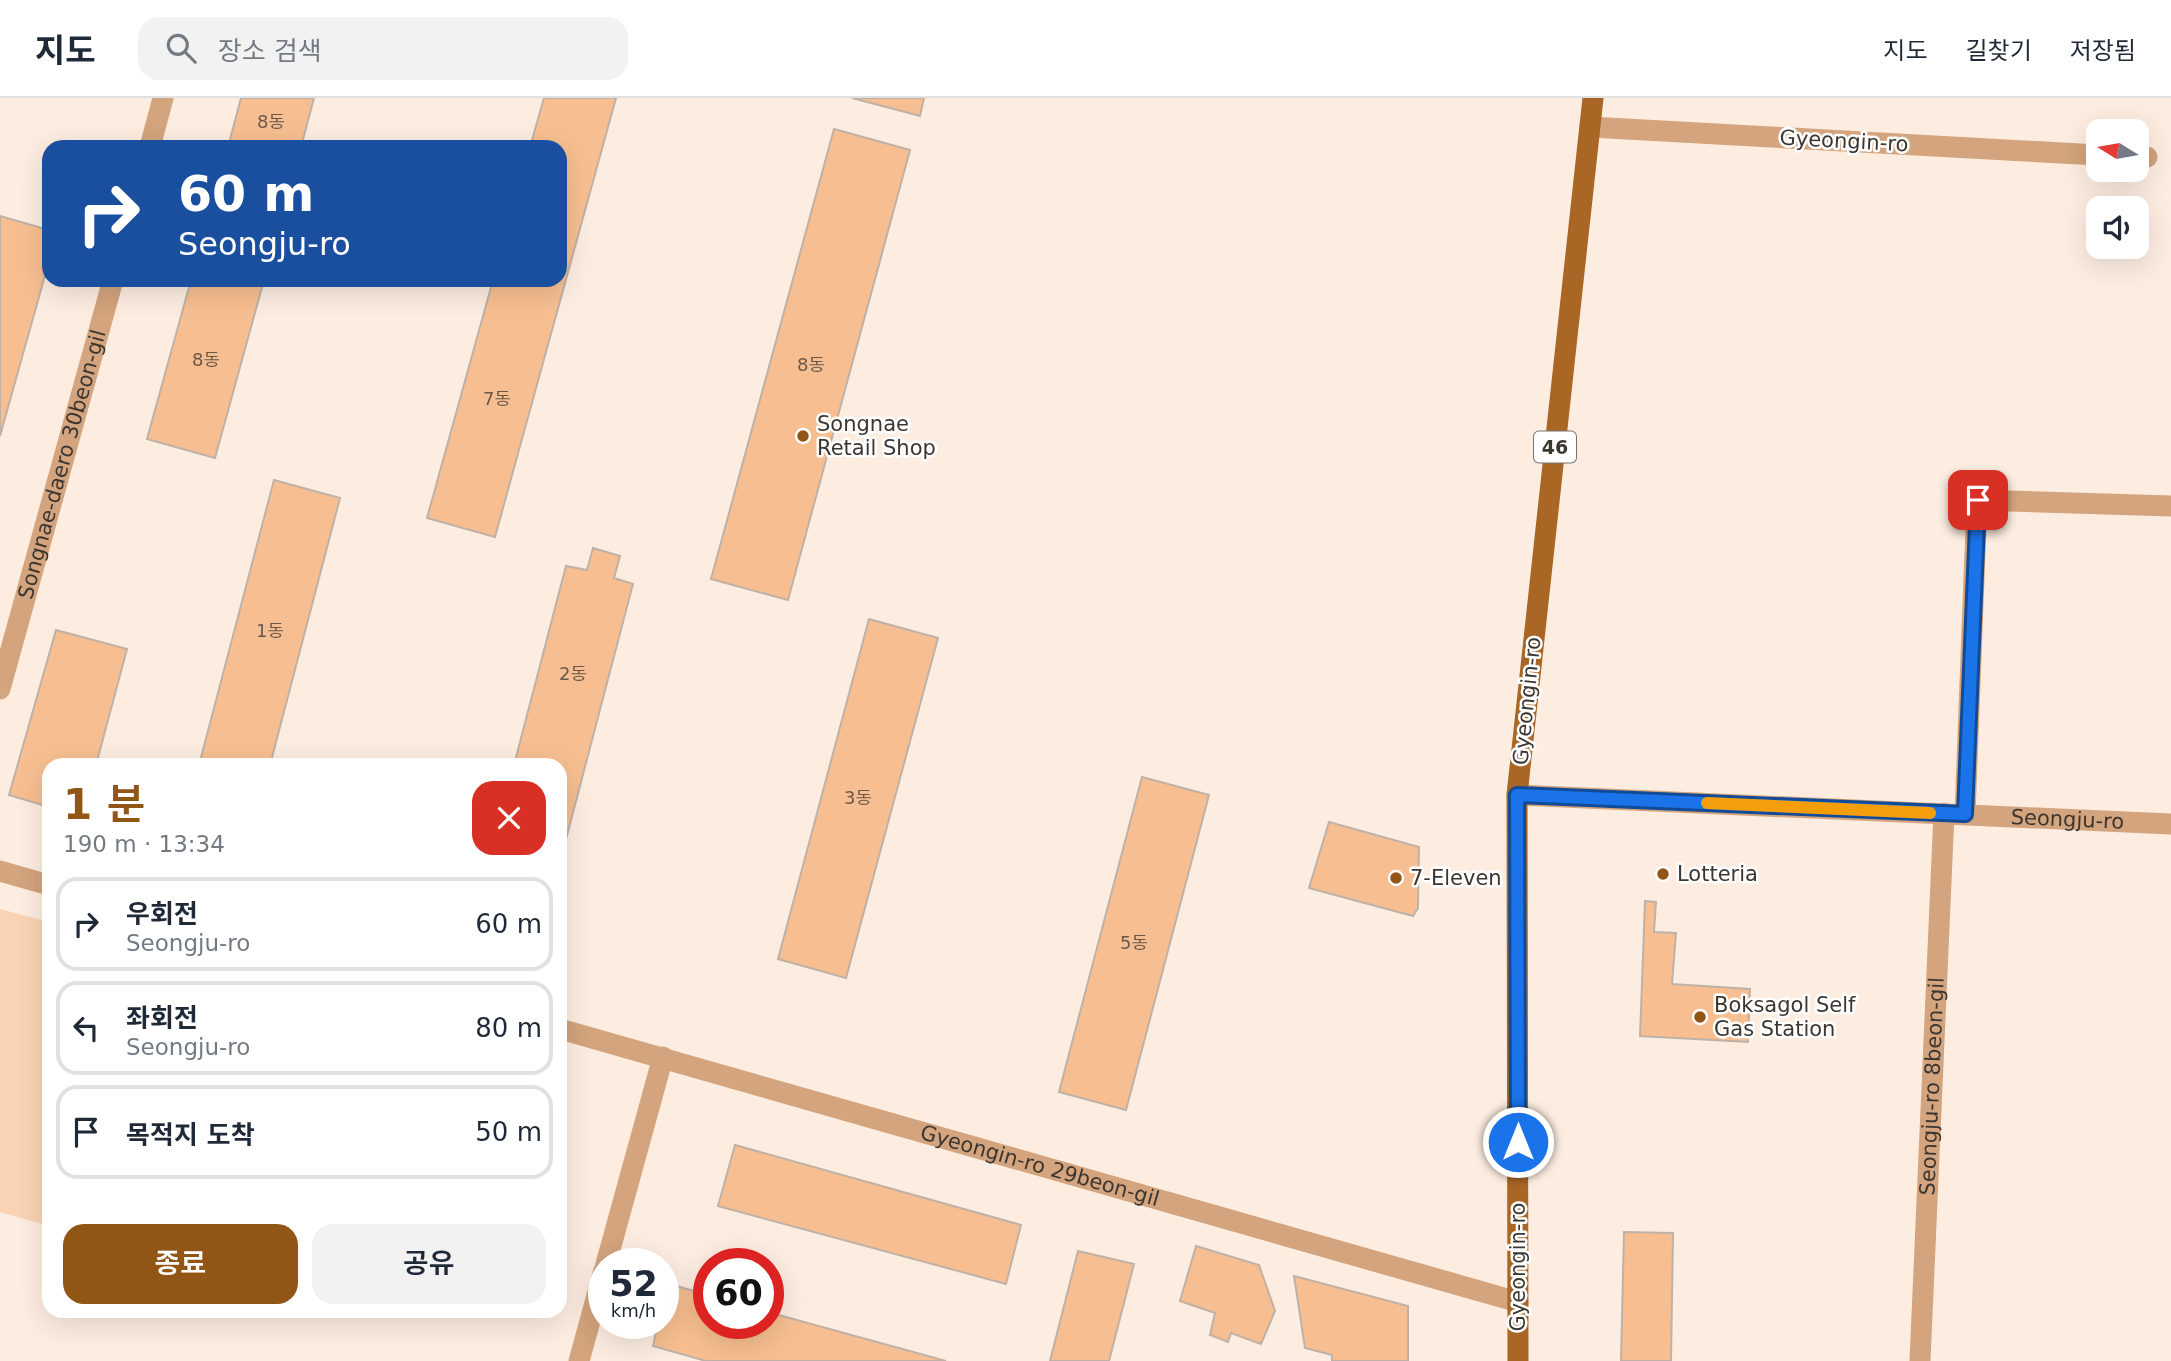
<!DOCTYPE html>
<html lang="ko">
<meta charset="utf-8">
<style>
:root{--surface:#fff;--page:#f2f2f3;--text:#1f2937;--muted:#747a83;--line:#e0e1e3;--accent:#915516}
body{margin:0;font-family:"DejaVu Sans","Noto Sans KR",sans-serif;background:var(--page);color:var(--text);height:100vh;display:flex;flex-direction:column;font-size:26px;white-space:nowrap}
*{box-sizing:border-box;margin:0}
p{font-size:23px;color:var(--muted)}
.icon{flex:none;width:38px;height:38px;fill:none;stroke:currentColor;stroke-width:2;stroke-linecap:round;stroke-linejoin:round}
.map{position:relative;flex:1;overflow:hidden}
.sheet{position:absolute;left:42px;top:660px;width:525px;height:560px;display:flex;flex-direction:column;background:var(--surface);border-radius:21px;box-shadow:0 7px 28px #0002}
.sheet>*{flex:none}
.banner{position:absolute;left:42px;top:42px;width:525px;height:147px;border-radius:21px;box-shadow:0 7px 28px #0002;background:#1a4fa0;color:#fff;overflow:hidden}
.needle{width:46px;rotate:281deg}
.fabs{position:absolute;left:2086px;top:21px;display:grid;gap:14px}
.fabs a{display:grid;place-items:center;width:63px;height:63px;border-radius:14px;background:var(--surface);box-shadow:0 7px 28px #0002;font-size:35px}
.speed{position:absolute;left:588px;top:1150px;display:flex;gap:14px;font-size:35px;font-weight:700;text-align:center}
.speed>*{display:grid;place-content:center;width:91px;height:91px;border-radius:50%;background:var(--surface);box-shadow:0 7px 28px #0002;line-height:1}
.speed small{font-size:18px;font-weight:400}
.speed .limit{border:10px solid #d22;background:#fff;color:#111}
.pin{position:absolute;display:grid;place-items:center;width:60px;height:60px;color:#fff;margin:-30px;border-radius:14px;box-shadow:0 4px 10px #0006}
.me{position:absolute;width:77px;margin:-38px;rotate:0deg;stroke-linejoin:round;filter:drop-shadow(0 0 5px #0008)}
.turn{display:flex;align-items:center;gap:24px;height:147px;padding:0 21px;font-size:32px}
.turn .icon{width:91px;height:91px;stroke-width:2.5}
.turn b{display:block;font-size:49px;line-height:60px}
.round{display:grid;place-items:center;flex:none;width:74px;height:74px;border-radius:21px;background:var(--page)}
.overview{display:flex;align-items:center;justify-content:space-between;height:119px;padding:0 21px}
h1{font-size:42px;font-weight:600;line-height:52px;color:var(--accent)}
.action{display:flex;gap:14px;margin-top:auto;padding:14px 21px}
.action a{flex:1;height:80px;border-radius:21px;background:var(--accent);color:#fff;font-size:28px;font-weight:600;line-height:80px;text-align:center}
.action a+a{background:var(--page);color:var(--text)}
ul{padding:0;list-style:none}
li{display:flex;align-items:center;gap:21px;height:94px;margin:0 14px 10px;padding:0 7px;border:4px solid var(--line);border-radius:21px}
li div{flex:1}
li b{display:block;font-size:26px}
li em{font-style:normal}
header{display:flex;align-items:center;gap:42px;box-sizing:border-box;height:98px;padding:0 35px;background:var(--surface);border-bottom:2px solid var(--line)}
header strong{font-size:33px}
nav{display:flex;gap:38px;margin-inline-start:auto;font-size:24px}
.search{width:490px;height:63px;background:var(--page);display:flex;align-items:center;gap:18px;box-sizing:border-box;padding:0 24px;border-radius:21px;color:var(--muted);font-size:26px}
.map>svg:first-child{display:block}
</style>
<header>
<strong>지도</strong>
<div class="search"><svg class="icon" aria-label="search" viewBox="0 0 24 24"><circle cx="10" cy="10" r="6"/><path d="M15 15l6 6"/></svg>장소 검색</div>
<nav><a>지도</a><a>길찾기</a><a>저장됨</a></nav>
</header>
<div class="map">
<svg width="2171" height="1263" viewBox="0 0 2171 1263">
<rect width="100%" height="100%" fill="#fdede1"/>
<!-- green -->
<path fill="#fad3b4" d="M0,811L49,824V1128L0,1114Z"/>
<!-- building -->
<path fill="#f7bf91" stroke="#c0b1a6" stroke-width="2" d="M241,0H314L301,49H228Z
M544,0H616L495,439L427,420L493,182H560V49H530Z
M852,0H924L920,18Z
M834,31L910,52L788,502L711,481Z
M0,118L49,132V163L0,338Z
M191,182H264L215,360L147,341Z
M274,382L340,400L270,667H199Z
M593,450L620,458L614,480L633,486L560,764V667H514L566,468L587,472Z
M869,521L938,540L846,880L778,861Z
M56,532L127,551L96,667H49V709L9,697Z
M1142,679L1209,697L1126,1012L1059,994Z
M1329,724L1419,749L1418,810L1413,818L1309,790Z
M1645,803L1656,804L1654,834L1676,835L1672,886L1750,891L1748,944L1640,938Z
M735,1047L1021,1127L1006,1186L718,1108Z
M1624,1134L1673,1135L1671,1263H1621Z
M1196,1148L1259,1167L1275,1213L1261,1246L1231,1235L1228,1244L1210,1237L1215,1215L1180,1203Z
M1078,1153L1134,1166L1109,1263H1050Z
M1294,1178L1408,1208V1263H1332V1257L1305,1250Z
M669,1186L709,1197V1225H768V1214L946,1263H706L653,1248L658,1225H663V1206Z"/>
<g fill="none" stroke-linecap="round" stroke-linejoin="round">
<!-- minor -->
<g stroke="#d3a47d" stroke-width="21">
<path d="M1590,29L2098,57"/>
<path d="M150,49L163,0"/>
<path d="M2137,59H2147"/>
<path id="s1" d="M0,591L113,182"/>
<path id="s2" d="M1517,697L2171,726"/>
<path d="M1965,716L1977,402L2171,408"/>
<path d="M0,773L49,787"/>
<path id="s3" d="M560,931L1518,1204"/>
<path d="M606,1166L663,959"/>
<path d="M579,1263L604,1172"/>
<path id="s4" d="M1920,1263L1944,715"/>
</g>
<!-- major -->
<path stroke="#a96624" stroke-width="21" d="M1518,1263L1517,697L1593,0"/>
</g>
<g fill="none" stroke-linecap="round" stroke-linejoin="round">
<defs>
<path id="route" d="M1518,1044L1517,697L1965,716L1978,402"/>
</defs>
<!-- route casing -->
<use href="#route" stroke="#114b97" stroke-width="18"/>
<!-- route -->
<use href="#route" stroke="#1a73e8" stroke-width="12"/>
<!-- slow -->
<path stroke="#f59e0b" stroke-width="12" d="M1707,705L1930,715"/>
</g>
<!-- markers -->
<g fill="#915516" stroke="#fff" stroke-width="2.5">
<circle cx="803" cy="338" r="7"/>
<circle cx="1663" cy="776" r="7"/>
<circle cx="1396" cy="780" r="7"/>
<circle cx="1700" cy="919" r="7"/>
</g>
<g text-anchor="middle" stroke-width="5" stroke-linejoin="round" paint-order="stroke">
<!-- number labels -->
<g font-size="18" fill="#6b5849">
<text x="271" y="30">8동</text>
<text x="206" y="268">8동</text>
<text x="811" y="273">8동</text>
<text x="497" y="307">7동</text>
<text x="270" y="539">1동</text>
<text x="573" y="582">2동</text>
<text x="858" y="706">3동</text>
<text x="1134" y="851">5동</text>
</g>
<!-- shield labels -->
<rect fill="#fff" stroke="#76726f" stroke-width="2" x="1534" y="333.5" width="42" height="31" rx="5"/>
<g font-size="19" font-weight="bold" fill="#3c3631">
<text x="1555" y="356">46</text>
</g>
<!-- street labels -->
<g font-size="21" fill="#3c3631" stroke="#fff">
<text transform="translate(1844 43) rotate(3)" y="7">Gyeongin-ro</text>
<text dy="7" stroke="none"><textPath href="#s1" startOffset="233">Songnae-daero 30beon-gil</textPath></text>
<text transform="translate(1527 603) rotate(-84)" y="7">Gyeongin-ro</text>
<text dy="7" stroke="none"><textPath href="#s2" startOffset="551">Seongju-ro</textPath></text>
<text dy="7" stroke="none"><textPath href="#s4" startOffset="275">Seongju-ro 8beon-gil</textPath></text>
<text dy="7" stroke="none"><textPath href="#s3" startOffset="499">Gyeongin-ro 29beon-gil</textPath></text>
<text transform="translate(1518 1169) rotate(-90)" y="7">Gyeongin-ro</text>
</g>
<!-- poi labels -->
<g font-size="21" fill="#3c3631" stroke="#fff" text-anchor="start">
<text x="817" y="333">Songnae<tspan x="817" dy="24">Retail Shop</tspan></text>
<text x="1677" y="783">Lotteria</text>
<text x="1410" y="787">7-Eleven</text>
<text x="1714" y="914">Boksagol Self<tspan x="1714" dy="24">Gas Station</tspan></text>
</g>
</g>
</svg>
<div class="fabs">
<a><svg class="needle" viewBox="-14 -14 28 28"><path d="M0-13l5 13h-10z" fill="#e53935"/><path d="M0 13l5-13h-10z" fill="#747a83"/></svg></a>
<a><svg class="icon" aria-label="sound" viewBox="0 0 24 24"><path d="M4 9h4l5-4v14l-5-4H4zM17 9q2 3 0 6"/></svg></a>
</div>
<div class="speed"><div>52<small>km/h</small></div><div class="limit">60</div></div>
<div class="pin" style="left:1978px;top:402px;background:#d93025"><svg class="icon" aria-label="arrive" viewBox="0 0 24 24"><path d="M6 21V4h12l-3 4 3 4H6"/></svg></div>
<svg class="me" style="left:1518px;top:1044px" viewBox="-20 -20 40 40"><circle r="17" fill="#1a73e8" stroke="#fff" stroke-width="3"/><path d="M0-11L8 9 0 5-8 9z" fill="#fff"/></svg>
<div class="banner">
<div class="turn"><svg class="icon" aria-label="right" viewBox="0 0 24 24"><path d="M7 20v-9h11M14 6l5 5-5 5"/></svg><div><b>60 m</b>Seongju-ro</div></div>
</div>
<section class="sheet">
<div class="overview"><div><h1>1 분</h1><p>190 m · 13:34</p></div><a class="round" style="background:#d93025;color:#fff"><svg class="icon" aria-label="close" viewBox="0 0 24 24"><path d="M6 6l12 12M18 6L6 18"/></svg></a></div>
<ul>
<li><svg class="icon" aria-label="right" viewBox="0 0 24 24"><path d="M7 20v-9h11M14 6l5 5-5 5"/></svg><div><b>우회전</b><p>Seongju-ro</p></div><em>60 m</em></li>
<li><svg class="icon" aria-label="left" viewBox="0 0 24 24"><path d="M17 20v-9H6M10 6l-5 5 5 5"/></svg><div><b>좌회전</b><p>Seongju-ro</p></div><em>80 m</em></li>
<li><svg class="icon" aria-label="arrive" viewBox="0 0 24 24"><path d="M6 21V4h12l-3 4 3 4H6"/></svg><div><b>목적지 도착</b></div><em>50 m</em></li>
</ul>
<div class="action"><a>종료</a><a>공유</a></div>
</section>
</div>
